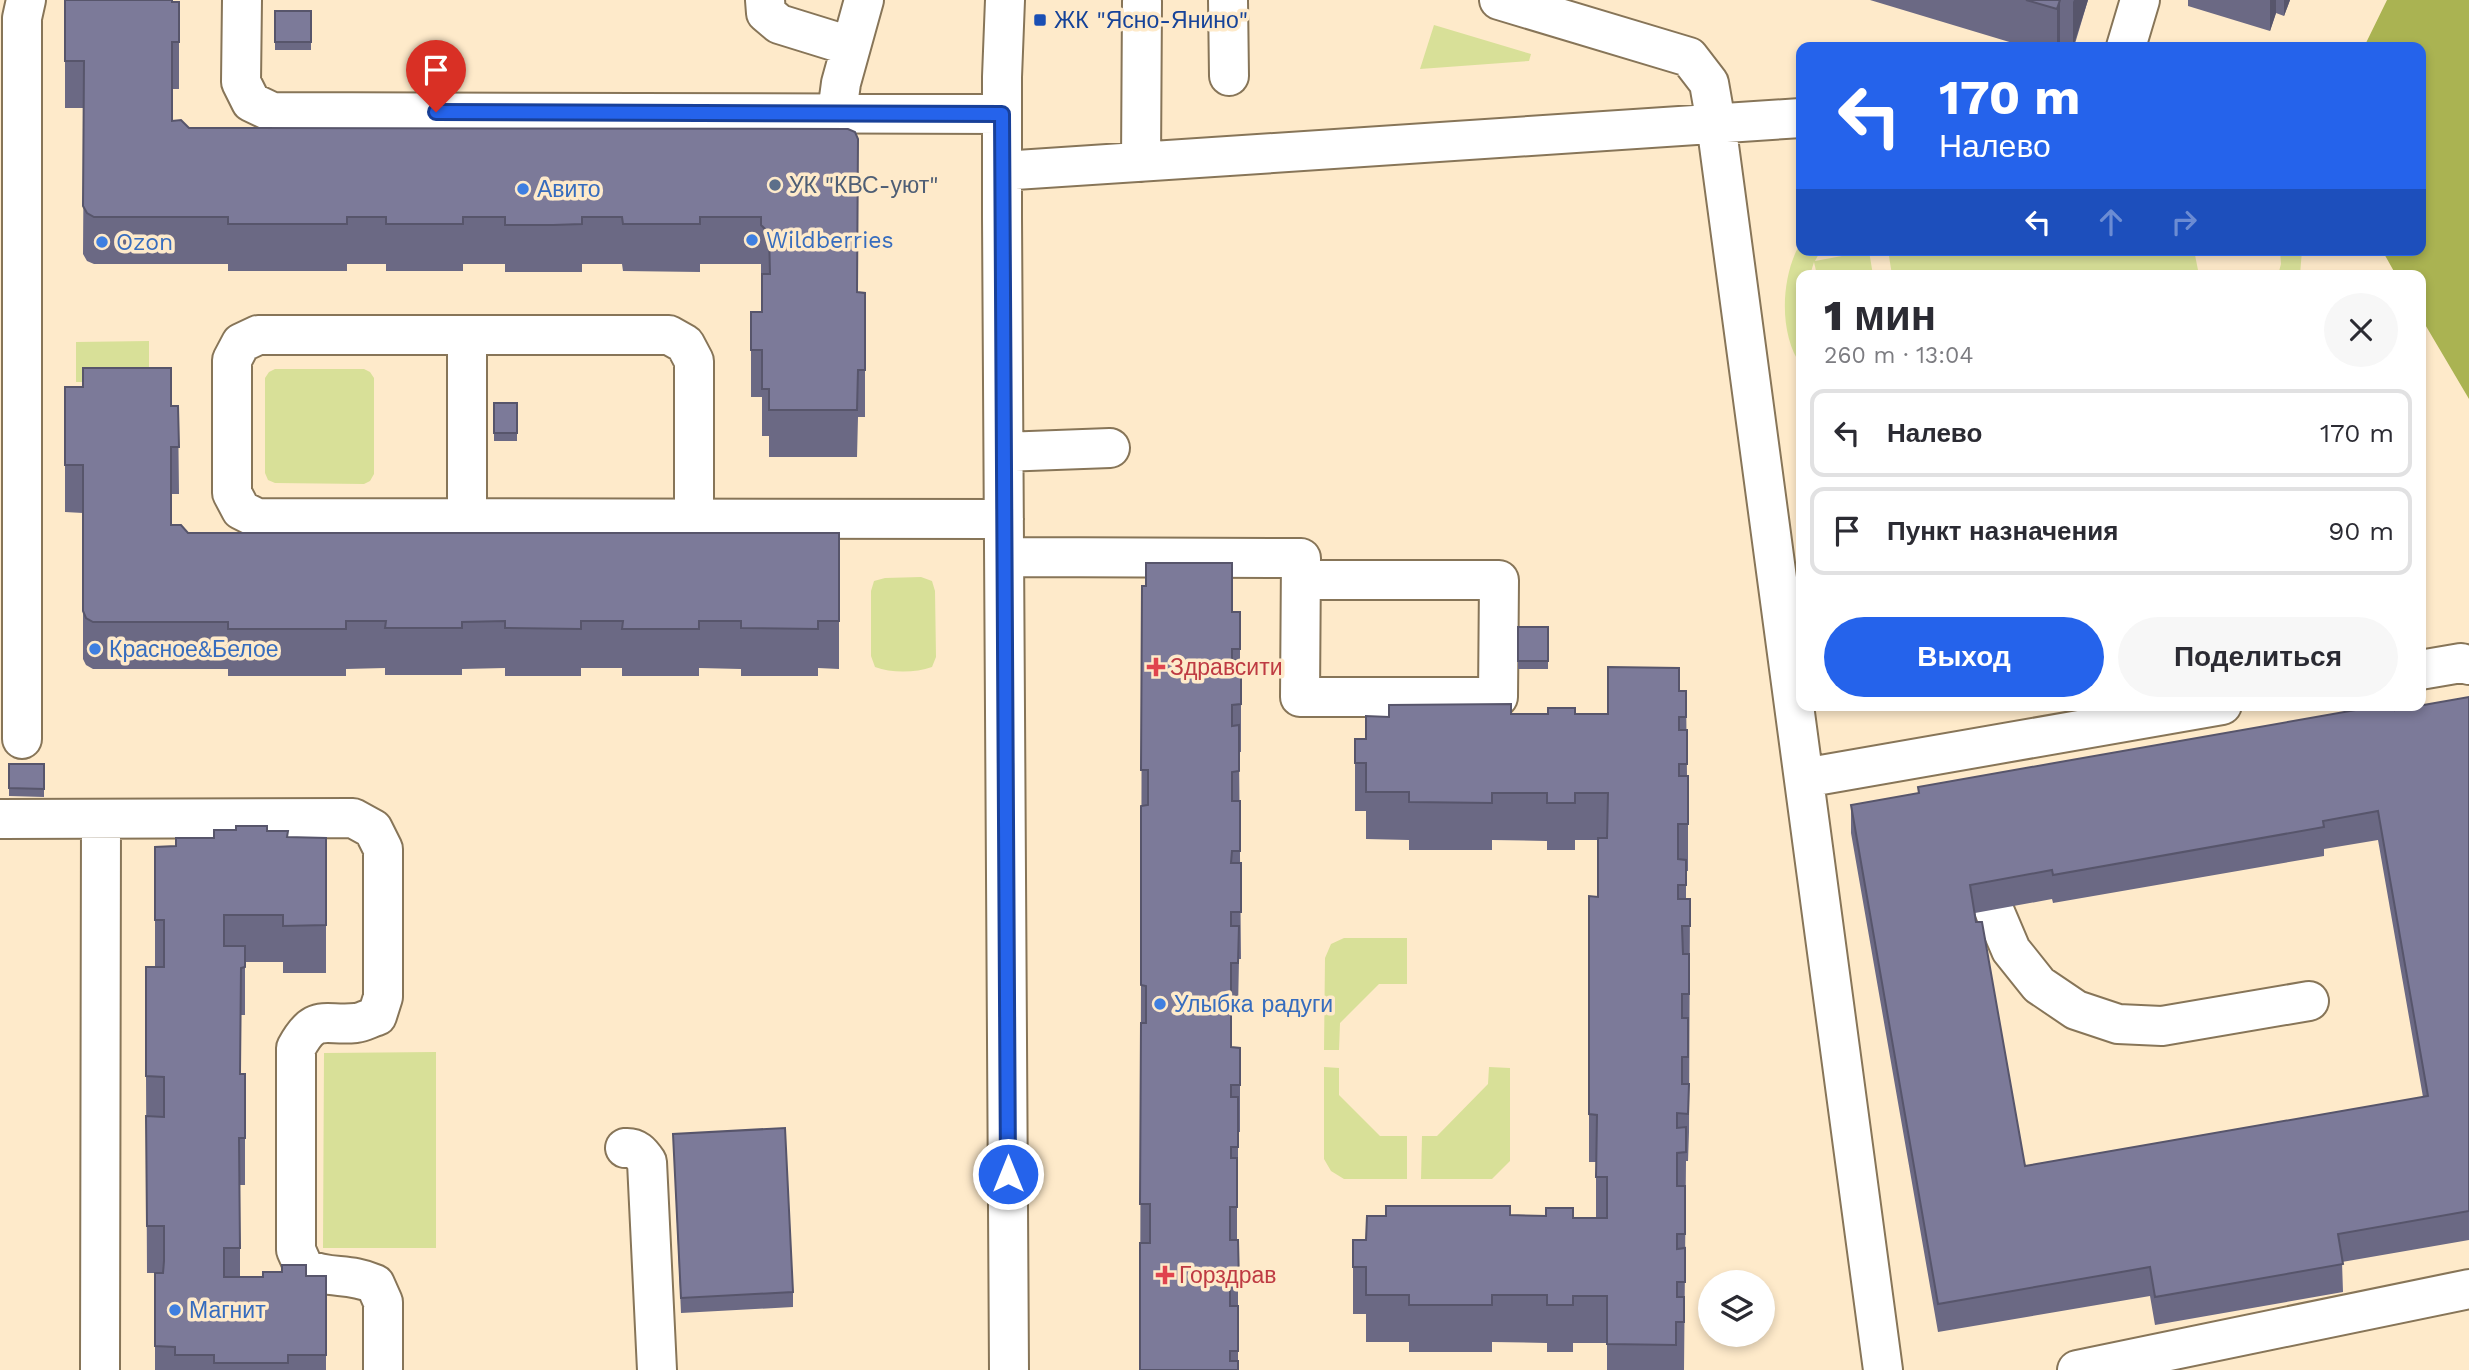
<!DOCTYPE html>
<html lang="ru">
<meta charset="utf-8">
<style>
:root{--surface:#fff;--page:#f7f7f7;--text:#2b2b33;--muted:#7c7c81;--line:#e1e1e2;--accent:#2563eb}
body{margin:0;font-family:"Work Sans",sans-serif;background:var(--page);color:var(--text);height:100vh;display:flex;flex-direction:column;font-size:26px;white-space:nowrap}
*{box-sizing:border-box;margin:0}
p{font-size:23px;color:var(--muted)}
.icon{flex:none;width:38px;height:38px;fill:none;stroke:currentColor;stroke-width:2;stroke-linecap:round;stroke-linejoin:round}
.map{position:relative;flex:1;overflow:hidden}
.drawer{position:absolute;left:1796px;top:270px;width:630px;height:441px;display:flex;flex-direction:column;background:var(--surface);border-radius:14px;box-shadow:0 4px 10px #0003}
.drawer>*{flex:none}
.banner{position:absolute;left:1796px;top:42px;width:630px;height:214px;border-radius:14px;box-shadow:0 4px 10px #0003;background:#2563eb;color:#fff;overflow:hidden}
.controls{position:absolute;left:1698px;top:1270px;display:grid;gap:14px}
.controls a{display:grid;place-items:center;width:77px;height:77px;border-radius:50%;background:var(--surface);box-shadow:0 4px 10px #0003;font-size:35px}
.pin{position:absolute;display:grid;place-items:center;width:60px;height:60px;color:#fff;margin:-72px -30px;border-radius:50% 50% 50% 0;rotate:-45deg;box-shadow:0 0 7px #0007}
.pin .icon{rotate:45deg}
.me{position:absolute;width:77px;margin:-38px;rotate:0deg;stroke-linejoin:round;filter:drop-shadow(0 0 5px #0008)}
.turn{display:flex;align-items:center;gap:24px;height:147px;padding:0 28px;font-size:32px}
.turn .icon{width:91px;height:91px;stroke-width:2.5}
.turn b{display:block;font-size:49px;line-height:60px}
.lanes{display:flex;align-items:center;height:66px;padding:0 28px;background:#0003;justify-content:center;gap:35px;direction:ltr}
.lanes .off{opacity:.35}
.round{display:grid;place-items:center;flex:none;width:74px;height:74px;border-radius:37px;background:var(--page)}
.head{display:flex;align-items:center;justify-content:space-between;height:119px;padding:0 28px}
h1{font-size:42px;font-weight:800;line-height:52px}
.action{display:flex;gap:14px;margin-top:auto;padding:14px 28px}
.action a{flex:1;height:80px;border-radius:42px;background:var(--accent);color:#fff;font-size:28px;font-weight:800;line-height:80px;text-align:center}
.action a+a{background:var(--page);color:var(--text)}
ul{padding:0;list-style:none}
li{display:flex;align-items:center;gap:21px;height:88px;margin:0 14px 10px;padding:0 14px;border:4px solid var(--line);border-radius:14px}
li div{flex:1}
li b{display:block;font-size:26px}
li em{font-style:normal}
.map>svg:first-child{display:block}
</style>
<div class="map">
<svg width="2469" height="1370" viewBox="0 0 2469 1370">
<rect width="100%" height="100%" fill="#feeaca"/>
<!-- green -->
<path fill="#d8e098" d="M1434,25L1531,54L1529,61L1420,69Z
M1801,242V250H1821L1815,261L1869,251L1873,275H1817L1814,262L1810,275H1801V365C1778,333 1781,275 1801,242Z
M1888,250H2194L2199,275H1892Z
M2280,250H2302L2300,275H2278L2281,264Z
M149,341V382H76V342Z
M275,369H364L370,372L374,378V474L370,481L364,484L275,483L268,480L265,473V378L269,372Z
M921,577L932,581L935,591L936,657L932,667C915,673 891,673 875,667L871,656V591L874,581L885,578Z
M1344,938H1407V984H1379L1340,1023L1339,1050H1324L1325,958L1331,944Z
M436,1052V1248H323L324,1053Z
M1324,1067L1339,1068V1095L1380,1136H1407V1179H1344L1331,1171L1324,1159Z
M1489,1067L1510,1068V1161L1492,1179H1421L1422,1136H1437L1488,1084Z"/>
<!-- forest -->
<path fill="#aab352" d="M2387,0H2469V399L2420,316V275H2396L2382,250H2420V47H2364Z"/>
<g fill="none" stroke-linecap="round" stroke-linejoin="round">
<defs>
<path id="minor" d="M242,0L241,82L251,102L272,112L1002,114
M765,0L766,13L779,24L850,46
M1005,0L1002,77V217L1009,1370
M1228,0L1229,76
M1499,0L1689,57L1709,83L1716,123L1883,1370
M2126,47L2140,0
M837,113L841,83L864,0
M1141,162L1142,2
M1002,171L1801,118
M1004,452L1110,448
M467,518V335
M694,518V361L685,344L669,335H258L241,343L232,360V493L241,510L257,518L1004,519
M1004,557L1301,558L1300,697H1498L1499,580H1301
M2420,670L2461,663L2469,665
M22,739V18L26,0
M1804,778L2222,705
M0,819L353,818L373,829L383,849V997L377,1016C370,1018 363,1022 356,1023C323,1026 315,1013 296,1048V1250L304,1268C330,1280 348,1272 375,1284L383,1302V1370
M1994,910L2011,950L2039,985L2076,1010L2118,1024L2162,1026L2309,1001
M625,1148C636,1147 641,1153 647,1162L657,1370
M100,1370L101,819
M2077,1370L2469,1289"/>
</defs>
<!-- minor casing -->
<use href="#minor" stroke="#877558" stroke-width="42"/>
<!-- minor -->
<use href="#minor" stroke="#fff" stroke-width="38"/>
</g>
<!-- wall -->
<path fill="#6b6984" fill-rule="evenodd" d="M65,0L179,2V89H172V121L189,128L848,129L858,292L865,293V417H858L857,457H769V436H762V397H751V312H762L763,274L761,273V264H700V272L623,271L622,264H582V272H505V264H463V271H386V264H347V271H228V264H94L87,261L83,254L84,108H65Z
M1870,0H2088L2074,47H2067L2060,45V47H2026Z
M2188,0H2290L2284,16L2276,13L2270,31L2188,6Z
M311,11V50H275V42Z
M65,387L171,406H178L179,494H171V525L188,533H839V669L818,668V676H741V669L699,668V676H622V668H581V676H505V668L462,669V675H385V668L346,669V676H228V669H93L86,665L83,659V513L65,512Z
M494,403H517V441H494Z
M1142,586L1232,612H1240V660H1241V752H1239L1241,959H1239L1238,1010H1231V1047L1240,1048V1132H1238V1194H1237V1240H1238V1370H1140Z
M1518,627H1548V669H1518Z
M1679,691H1686L1687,776H1688V871H1686V899H1690L1689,1132L1688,1161H1686L1684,1370H1607V1343H1573V1352H1547V1343L1492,1342V1352H1409V1342H1366V1314H1353V1240H1366L1510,1215L1596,1218V1162H1589V896L1598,897V840H1575V850H1547V841L1492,840V850H1409V840L1366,839V811H1355V739H1366L1511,714H1608Z
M2469,697V1240L2342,1262L2343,1292L2155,1325L2150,1296L1938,1332L1851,833V805L1918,794V787L2395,710ZM2378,840L2423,1097L2025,1166L1975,913L2052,899L2053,903L2324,856V849Z
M44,764V797L9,796V788Z
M267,831L288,837L326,838V973H283V962H245V1015H241L240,1074H245V1185H240V1277L326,1276V1370H155V1273H147L146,1076L155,967V847L176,846L214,838Z
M673,1134L793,1292V1307L681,1313Z"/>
<!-- shaded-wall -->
<path fill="#57556b" d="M2060,0V47H2057V9Z
M2074,0H2088L2073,47V2Z
M2270,0H2276V13L2270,31Z
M2284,0H2290L2284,16Z"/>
<!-- building -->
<path fill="#7c7a99" stroke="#57556b" stroke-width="2" fill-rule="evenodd" d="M65,0H172V2H179V42H172V121L181,120L189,128L848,129L855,132L858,139L857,292L865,293V370H858L857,410H769V389H762V350H751V312H762V274H770L769,233L761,225V217H700V224H623L622,217H582V224L553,225H505V217H463V224H386V217H347V224H228V217H94L87,213L83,206L84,61H65Z
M2026,0H2060L2057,9Z
M275,11H311V42H275Z
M83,368H171V406H178L179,447H171V525H181L188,533H839V621H818V629L741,628V621H699V629H622L623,621H581V629L505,628V621L462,622V628H385L386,621H346V629H228V622H93L86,618L83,611V465H65V387H83Z
M494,403H517V433H494Z
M1146,563H1232V612H1240V649H1232V660H1241V704L1232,705V726L1239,725V771L1232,772V801H1240V851H1232L1231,863H1241V912H1231V926H1239L1238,963H1231V1047L1240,1048V1085H1231V1097H1238V1147H1231V1158H1237V1207H1230V1240H1238L1239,1283H1230V1306H1238V1351H1230V1361H1238V1370H1140V1243H1150V1204H1140L1141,1023H1146V986L1141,985V806L1148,805V770H1141L1142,586H1146Z
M1518,627H1548V661H1518Z
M1608,667L1679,668V691H1686V717H1679V730H1687V764H1679V776H1688V824H1678V859L1686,860V885H1678V899H1690V926H1682L1683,954H1689V994H1682V1018H1688V1057H1682V1084H1689L1688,1114L1677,1113V1128L1686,1127V1152L1677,1153V1186H1685V1234H1677V1249L1685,1248V1282H1677V1297H1684V1322H1676V1345L1607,1344V1296H1573V1305H1547V1295H1492V1305H1409V1295H1366V1267H1353V1240H1366L1367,1216H1386V1206H1510V1215L1546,1216V1208H1573V1218H1607V1177H1596L1597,1115L1589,1114V896L1598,897V838H1607L1608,793H1575V803H1547V793H1492V803L1409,802V792H1366V763H1355V739H1366V716L1389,717V705L1511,704V714H1548V708H1575V714H1608Z
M2469,697V1211L2338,1234L2343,1264L2155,1297L2150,1267L1938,1304L1851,805L1919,793L1918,787L2384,705H2395V710ZM2378,811L2428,1096L2025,1166L1982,922H1976L1970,885L2052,870L2053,875L2324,827L2323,821Z
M9,764H44V789L9,788Z
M236,826H267V831H288L287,837L326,838V925L283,926V915H224V946H245V967L241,968L240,1074H245V1138H239L240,1248H224V1277H263V1272H282V1265H306V1276H326V1355H288V1363H214V1355H175V1347L155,1346V1273H163L164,1261V1226H147L146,1116L164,1117V1077L146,1076V967H164V920H155V847L176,846V838H214V830H236Z
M785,1128L793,1292L681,1298L673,1134Z"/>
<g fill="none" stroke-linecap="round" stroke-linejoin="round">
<defs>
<path id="route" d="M436,112L1002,114L1008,1174"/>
</defs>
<!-- route casing -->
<use href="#route" stroke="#184099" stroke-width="18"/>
<!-- route -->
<use href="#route" stroke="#2563eb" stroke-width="12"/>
</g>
<!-- markers -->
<rect fill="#1a4fb4" stroke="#feeaca" stroke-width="2.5" x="1033" y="13" width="14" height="14" rx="3.5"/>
<circle fill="#5c6f8a" stroke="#feeaca" stroke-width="2.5" cx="775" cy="185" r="7"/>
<g fill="#3f7fe0" stroke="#feeaca" stroke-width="2.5">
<circle cx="523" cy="189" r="7"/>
<circle cx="752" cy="240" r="7"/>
<circle cx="102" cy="242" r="7"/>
<circle cx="95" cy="649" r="7"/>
<circle cx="1160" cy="1004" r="7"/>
<circle cx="175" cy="1310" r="7"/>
</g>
<g fill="#e0444e" stroke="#feeaca" stroke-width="2.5">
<path d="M1152.5 656.5h7v7h7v7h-7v7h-7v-7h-7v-7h7z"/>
<path d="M1161.5 1264.5h7v7h7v7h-7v7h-7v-7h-7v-7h7z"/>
</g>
<g text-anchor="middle" stroke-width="7" stroke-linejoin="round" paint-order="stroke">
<!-- transit labels -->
<g font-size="23" fill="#164399" stroke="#feeaca" text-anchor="start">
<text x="1054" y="28">ЖК "Ясно-Янино"</text>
</g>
<!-- service labels -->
<g font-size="23" fill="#4e5e75" stroke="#feeaca" text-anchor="start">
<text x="789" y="193">УК "КВС-уют"</text>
</g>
<!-- shop labels -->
<g font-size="23" fill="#366cbe" stroke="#feeaca" text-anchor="start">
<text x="537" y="197">Авито</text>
<text x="766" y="248">Wildberries</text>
<text x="116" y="250">Ozon</text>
<text x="109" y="657">Красное&amp;Белое</text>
<text x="1174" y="1012">Улыбка радуги</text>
<text x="189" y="1318">Магнит</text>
</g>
<!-- health labels -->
<g font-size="23" fill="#be3a42" stroke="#feeaca" text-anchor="start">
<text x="1170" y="675">Здравсити</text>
<text x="1179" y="1283">Горздрав</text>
</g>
</g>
</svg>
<div class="controls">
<a><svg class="icon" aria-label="layers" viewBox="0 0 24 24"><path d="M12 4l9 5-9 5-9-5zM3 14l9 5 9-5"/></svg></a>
</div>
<div class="pin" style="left:436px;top:112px;background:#d93025"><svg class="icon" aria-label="arrive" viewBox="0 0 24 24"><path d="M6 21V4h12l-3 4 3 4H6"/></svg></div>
<svg class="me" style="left:1008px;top:1174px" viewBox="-20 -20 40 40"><circle r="17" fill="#2563eb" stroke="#fff" stroke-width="3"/><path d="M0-11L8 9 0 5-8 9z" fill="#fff"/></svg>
<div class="banner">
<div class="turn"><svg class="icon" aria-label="left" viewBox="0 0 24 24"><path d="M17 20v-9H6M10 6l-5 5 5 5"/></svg><div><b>170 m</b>Налево</div></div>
<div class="lanes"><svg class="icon" aria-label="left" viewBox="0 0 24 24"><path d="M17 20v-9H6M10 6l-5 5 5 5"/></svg><svg class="icon off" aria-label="ahead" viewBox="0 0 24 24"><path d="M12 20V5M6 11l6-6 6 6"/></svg><svg class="icon off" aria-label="right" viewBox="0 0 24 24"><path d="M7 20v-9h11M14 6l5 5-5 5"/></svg></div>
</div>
<section class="drawer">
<div class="head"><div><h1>1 мин</h1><p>260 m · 13:04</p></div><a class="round"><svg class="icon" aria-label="close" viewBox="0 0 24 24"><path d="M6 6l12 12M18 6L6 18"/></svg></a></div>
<ul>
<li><svg class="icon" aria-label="left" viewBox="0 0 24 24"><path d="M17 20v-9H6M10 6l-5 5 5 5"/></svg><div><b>Налево</b></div><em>170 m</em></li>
<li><svg class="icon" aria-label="arrive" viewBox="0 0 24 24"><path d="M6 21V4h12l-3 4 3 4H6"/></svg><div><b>Пункт назначения</b></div><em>90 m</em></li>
</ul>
<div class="action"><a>Выход</a><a>Поделиться</a></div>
</section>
</div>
